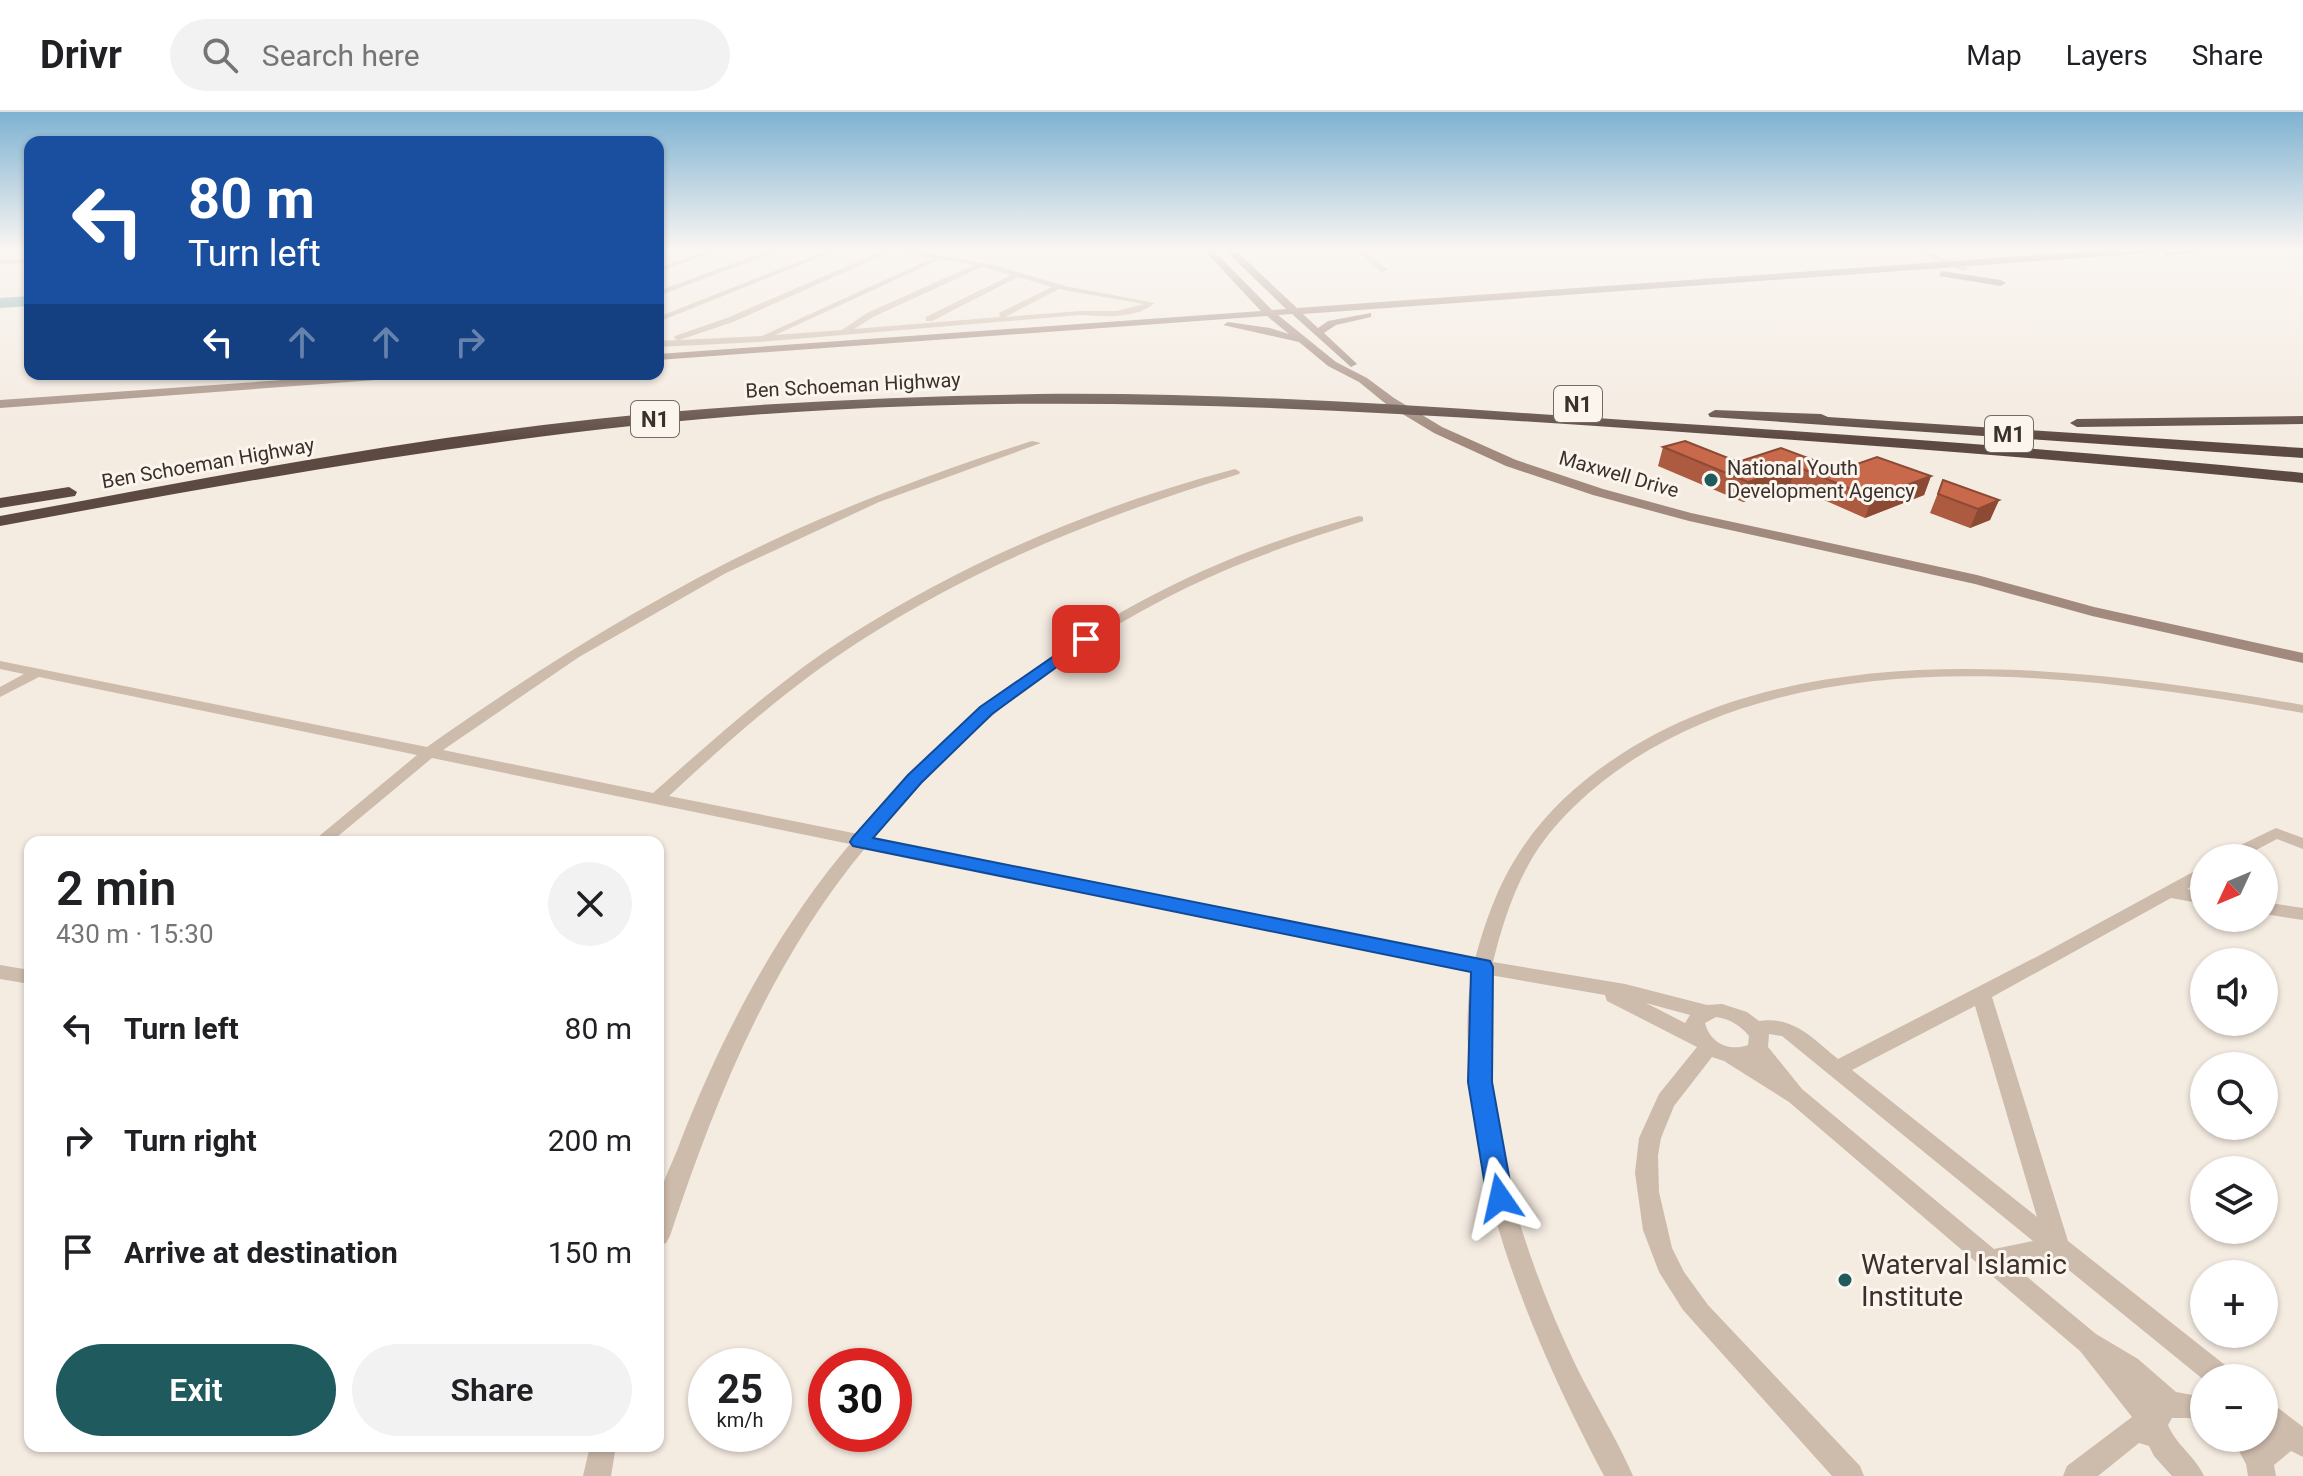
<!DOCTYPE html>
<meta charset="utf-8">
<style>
:root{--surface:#fff;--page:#f2f2f2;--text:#202124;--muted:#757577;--line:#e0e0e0;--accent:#1f5a5e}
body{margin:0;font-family:Roboto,sans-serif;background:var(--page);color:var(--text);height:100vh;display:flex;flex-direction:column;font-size:30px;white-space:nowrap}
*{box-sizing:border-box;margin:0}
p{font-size:26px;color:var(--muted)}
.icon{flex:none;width:44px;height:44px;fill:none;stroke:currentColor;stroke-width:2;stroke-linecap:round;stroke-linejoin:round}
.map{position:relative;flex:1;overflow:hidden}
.details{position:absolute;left:24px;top:724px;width:640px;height:616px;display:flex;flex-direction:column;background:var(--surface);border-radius:16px;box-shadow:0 2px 6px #0004}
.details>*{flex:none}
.hud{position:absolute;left:24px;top:24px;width:640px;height:244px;border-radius:16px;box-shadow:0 2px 6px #0004;background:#1a4fa0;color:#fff;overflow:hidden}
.needle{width:52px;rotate:226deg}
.tools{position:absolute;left:2190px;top:732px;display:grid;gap:16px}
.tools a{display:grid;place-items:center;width:88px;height:88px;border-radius:50%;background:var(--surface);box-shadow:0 2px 6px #0004;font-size:40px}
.speed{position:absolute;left:688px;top:1236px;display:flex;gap:16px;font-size:40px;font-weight:700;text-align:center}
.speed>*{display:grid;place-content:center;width:104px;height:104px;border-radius:50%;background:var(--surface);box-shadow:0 2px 6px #0004;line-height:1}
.speed small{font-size:20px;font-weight:400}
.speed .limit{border:12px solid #d22;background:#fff;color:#111}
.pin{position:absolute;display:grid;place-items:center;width:68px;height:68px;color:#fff;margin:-34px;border-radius:16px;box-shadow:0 4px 12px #0006}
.me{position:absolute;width:88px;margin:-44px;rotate:349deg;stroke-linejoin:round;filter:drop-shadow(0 0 6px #0008)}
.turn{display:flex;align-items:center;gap:28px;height:168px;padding:0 32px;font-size:36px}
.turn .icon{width:104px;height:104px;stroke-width:2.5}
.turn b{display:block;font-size:56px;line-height:68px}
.lanes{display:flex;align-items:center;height:76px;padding:0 32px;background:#0003;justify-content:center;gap:40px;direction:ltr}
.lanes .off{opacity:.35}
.round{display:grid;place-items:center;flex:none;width:84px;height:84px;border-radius:42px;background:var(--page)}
.summary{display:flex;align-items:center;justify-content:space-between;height:136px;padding:0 32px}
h1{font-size:48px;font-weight:600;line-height:60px}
.button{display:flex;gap:16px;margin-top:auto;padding:16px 32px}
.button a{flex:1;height:92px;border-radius:48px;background:var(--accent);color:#fff;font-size:32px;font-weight:600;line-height:92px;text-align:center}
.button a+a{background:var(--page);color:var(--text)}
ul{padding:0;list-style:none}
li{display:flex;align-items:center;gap:24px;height:112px;padding:0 32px}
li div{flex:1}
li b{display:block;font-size:30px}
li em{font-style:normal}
header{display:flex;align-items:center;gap:48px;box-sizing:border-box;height:112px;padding:0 40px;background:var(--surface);border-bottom:2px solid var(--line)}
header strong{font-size:38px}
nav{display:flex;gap:44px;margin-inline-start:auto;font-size:28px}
.search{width:560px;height:72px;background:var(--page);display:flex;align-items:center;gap:20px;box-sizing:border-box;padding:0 28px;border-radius:44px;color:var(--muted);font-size:30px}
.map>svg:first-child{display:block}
</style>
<header>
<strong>Drivr</strong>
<div class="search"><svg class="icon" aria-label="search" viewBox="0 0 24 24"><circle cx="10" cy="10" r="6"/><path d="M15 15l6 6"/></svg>Search here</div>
<nav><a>Map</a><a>Layers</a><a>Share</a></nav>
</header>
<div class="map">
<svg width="2303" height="1364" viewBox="0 0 2303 1364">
<rect width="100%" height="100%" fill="#f4ebe1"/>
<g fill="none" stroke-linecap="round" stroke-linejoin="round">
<!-- river -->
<path fill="#7fb0b2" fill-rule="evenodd" d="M30,184V194L0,196V186Z"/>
<!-- minor -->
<path fill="#cdbbac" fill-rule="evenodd" d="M715,136H726L658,160V156Z
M775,136H786L658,184V179Z
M833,136H843L658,210V205Z
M889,136L895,138L733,210L679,228L762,224L933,146L900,139V136L994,153L1065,174L1155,191C1134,208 1105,204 1080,203L759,230L658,235V229L678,228L674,226L675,224L727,206ZM941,147L974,153L867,201L842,218L775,223ZM982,155L1011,163L926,205V209H932L1018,165L1052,175L999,201L1000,205L854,217L873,205ZM1059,177L1064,178L1144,192L1117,199H1080L1005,205Z
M1353,136H1361L1388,158L1381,160Z
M1908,136H1918L1970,157L1963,159Z
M30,147V151L0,152V148Z
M1032,329L1041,331L879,390L726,461L579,545L443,638L653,681C715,626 777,570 847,525C966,449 1099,393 1235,357L1240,360L1239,362C1104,403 975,454 857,531C789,575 728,629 669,684L858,722C995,562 1155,458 1359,404L1363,405V409C1303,428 1243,448 1186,476C1064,535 960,621 874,725L1475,847C1485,810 1498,773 1519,741C1545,700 1582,667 1623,641C1816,518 2089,556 2303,593V601C2092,564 1825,525 1634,647C1596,672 1559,704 1534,743C1514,776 1502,813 1493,850L1625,872L1707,893L1722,892L1747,900L1759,909C1794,904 1812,926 1838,947L2042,842L2204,754V767L2187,777L2204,780V792L2171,786L1992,885L2068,1129L2230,1257L2234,1266H2204V1268L2054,1146L2014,1154L2096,1222L2138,1247L2176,1280L2204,1285V1311L2189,1306H2172L2168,1313C2176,1333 2195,1344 2204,1364H2172L2154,1344L2149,1334L2139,1331L2098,1364H2063L2067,1354L2132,1305L2080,1239L1789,990L1724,949L1712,945L1674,994L1661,1026L1658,1043L1659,1080L1672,1136L1684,1160L1708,1193L1860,1354L1864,1364H1832L1683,1198L1659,1160L1643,1118L1635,1061L1639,1026L1659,982L1697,935L1607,889L1605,883L1490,863C1485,895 1488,928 1490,960C1499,1064 1532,1162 1577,1256C1595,1292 1617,1327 1633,1364H1604C1537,1236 1479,1103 1469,957C1467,925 1466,891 1472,860L866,735C771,849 716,985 670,1124L666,1131L658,1134C658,1121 656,1105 658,1091C661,1071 674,1048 681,1028C722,923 777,818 850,732L432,646L331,730H312L417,643L39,565L0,585V575L24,562L0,557V549L427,635C543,553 664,478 793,419C871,384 951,355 1032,329ZM1646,891L1690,903L1685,911ZM1975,894L2037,1105L1852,958ZM1716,905C1730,907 1740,913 1749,924L1748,933C1729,940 1710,931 1705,911ZM1769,922L1782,924L2033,1129L1994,1137L1802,977L1768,935Z
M2276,716L2303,726V737L2277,727L2241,746H2219L2222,742Z
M2264,790L2303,796V808L2264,802Z
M0,853L30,858V872L0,867Z
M2264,1288L2273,1292L2303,1315V1345L2291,1339L2274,1353L2276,1364H2248L2246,1352L2232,1326L2262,1328L2269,1322L2264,1318Z
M590,1334H616L611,1364H583Z"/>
<!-- secondary -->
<path fill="#a18a7d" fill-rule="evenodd" d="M1202,136H1211L1272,198L1286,197L1223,136H1233L1297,196L2134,136H2229L2166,144L2163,140L1303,202L1318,216L1328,209L1371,201V205L1336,213L1324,221L1355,250L1357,252L1351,255L1292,202L1278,203L1336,250L1367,266L1394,286L1442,315L1516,348L1603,377L1691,401L1977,463L2094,495L2303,541V551L2092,504L1975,472L1689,409L1593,383L1506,354L1434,321L1386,292L1359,270L1328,254L1299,230L1223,213L1228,210L1270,216L1289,222L1267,204L658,248V242L1261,199Z
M1942,159L2001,168L2006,171L2001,174L1939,164Z
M368,262H422L416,265L0,296V288Z"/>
<!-- motorway -->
<path fill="#5c4a42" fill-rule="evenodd" d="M1038,282C1244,280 1449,296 1655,310C1871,324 2087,339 2303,361V371C2087,349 1870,333 1654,318C1377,299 1106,282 829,298C549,313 275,363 0,414V404C180,371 361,335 543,313C707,293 873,285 1038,282Z
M1715,298L1821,302L1828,305L2303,336V346L1710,305L1708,302Z
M2303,304V312L2077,315L2070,311L2077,307Z
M69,375L77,380L75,384L0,396V386Z"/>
</g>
<!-- wall -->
<path fill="#ac5a40" d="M1663,335L1738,350L1931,364L1924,383L1865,406L1790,373L1743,390L1658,354Z
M1943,368L1999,388L1990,408L1970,416L1930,401Z"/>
<!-- shaded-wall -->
<path fill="#8c4a34" d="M1796,354L1790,373L1743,390L1748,370Z
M1931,364L1924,383L1865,406L1872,386Z
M1999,388L1990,408L1970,416L1978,397Z"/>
<!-- building -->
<path fill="#c8694b" stroke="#8c4a34" stroke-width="2" d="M1685,329L1738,350L1781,336L1840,358L1877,345L1931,364L1872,386L1796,354L1748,370L1663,335Z
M1943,368L1999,388L1978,397L1938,382Z"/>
<!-- sky -->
<linearGradient id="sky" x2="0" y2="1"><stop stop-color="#7eb2d2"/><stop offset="0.42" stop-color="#faf6f2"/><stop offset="1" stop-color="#faf6f2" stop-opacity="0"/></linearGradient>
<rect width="2303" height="327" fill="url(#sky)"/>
<!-- route -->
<path fill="#1a73e8" stroke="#114b97" stroke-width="2" d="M1086,522L1093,527L1091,530L992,602L921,671L873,726L1490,849L1493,855L1492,970L1513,1086L1509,1094L1500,1097L1491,1094L1487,1086L1468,970L1471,860L853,734L850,730L853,725L908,663L980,595Z"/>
<!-- markers -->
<g fill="#1f5a5e" stroke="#fbf5ee" stroke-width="3">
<circle cx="1711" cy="368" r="8"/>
<circle cx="1845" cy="1168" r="8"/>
</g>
<g text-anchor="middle" stroke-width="6" stroke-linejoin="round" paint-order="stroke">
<!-- far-street labels -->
<g font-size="20" fill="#3b302b" stroke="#fbf5ee">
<text transform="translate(853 273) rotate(-3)" y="7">Ben Schoeman Highway</text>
<text transform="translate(208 351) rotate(-10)" y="7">Ben Schoeman Highway</text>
<text transform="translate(1619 362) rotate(16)" y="7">Maxwell Drive</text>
</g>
<!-- far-poi labels -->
<g font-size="20" fill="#3b302b" stroke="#fbf5ee" text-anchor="start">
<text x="1727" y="363">National Youth<tspan x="1727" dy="23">Development Agency</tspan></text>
</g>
<!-- shield labels -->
<g fill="#fbf5ee" stroke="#756b66" stroke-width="2">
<rect x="1554" y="274" width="48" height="36" rx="6"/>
<rect x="631" y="289" width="48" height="36" rx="6"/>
<rect x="1985" y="304" width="48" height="36" rx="6"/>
</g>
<g font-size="22" font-weight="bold" fill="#3b302b">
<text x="1578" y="300">N1</text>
<text x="655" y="315">N1</text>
<text x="2009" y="330">M1</text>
</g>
<!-- near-poi labels -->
<g font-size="28" fill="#3b302b" stroke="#fbf5ee" text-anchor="start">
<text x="1861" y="1162">Waterval Islamic<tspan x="1861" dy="32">Institute</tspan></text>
</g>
</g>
</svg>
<div class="tools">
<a><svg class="needle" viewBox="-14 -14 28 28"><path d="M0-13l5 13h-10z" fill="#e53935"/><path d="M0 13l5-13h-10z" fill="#757577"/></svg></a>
<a><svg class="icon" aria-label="sound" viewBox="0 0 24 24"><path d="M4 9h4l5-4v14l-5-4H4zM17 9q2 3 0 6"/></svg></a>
<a><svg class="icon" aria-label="search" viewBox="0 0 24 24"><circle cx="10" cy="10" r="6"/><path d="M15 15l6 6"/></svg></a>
<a><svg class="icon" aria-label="layers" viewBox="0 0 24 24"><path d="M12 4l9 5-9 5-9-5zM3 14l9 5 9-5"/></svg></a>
<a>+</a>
<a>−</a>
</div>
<div class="speed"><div>25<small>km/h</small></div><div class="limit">30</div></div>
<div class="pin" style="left:1086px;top:527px;background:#d93025"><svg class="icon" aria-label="arrive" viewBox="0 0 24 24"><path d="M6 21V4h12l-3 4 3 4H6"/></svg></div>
<svg class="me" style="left:1500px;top:1086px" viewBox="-20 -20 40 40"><path d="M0-17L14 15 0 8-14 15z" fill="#1a73e8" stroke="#fff" stroke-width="4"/></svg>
<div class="hud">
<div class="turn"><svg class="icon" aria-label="left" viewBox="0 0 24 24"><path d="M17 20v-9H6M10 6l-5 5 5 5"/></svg><div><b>80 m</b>Turn left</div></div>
<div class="lanes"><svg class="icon" aria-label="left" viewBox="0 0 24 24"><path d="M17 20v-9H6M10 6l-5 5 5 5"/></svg><svg class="icon off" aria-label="ahead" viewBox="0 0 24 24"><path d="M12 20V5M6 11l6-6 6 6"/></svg><svg class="icon off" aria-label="ahead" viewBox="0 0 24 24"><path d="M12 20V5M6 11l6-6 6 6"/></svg><svg class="icon off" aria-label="right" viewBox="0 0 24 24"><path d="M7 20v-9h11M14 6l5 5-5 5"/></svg></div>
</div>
<section class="details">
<div class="summary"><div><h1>2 min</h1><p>430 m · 15:30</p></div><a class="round"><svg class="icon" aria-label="close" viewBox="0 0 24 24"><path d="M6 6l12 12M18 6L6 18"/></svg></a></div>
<ul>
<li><svg class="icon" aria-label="left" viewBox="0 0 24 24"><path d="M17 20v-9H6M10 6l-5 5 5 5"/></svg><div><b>Turn left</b></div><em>80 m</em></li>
<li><svg class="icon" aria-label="right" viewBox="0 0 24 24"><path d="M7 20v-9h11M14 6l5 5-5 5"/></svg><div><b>Turn right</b></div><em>200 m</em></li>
<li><svg class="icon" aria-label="arrive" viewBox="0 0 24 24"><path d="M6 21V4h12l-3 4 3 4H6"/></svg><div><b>Arrive at destination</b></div><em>150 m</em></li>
</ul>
<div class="button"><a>Exit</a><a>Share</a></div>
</section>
</div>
